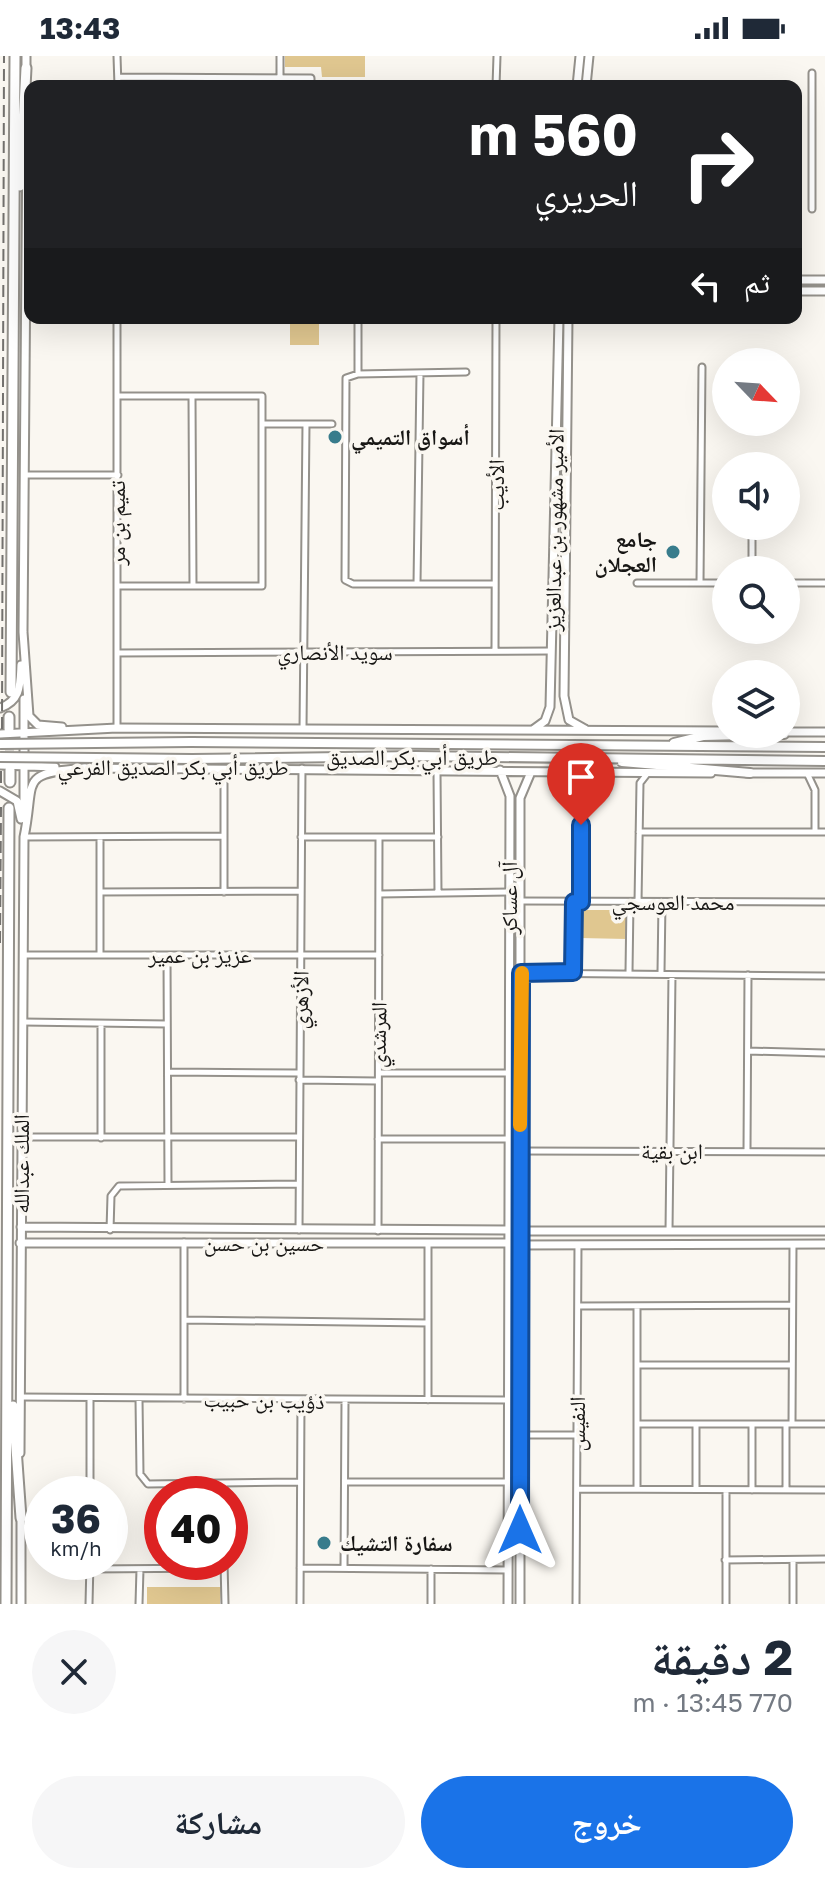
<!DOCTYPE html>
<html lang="ar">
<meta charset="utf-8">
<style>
:root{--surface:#fff;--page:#f6f6f7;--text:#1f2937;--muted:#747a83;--accent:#1a73e8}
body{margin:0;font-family:"Golos Text","Noto Naskh Arabic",sans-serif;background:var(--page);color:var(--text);direction:rtl;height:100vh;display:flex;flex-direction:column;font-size:30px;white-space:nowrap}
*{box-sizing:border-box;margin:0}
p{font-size:26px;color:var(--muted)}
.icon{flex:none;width:44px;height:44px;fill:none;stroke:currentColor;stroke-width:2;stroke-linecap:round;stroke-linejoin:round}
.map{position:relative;height:1548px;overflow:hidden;direction:ltr}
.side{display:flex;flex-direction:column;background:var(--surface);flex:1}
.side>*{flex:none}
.hud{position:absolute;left:24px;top:24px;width:778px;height:244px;border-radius:16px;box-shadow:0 8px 32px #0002;direction:rtl;background:#202124;color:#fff;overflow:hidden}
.needle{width:52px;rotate:115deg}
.buttons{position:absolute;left:712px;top:292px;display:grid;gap:16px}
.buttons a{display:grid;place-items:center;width:88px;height:88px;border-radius:50%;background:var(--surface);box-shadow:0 8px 32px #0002;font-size:40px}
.speed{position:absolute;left:24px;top:1420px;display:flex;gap:16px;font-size:40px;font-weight:700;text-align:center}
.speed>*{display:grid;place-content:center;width:104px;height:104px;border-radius:50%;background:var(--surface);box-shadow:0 8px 32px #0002;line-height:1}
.speed small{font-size:20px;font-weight:400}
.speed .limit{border:12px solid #d22;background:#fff;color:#111}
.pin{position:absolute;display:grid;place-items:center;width:68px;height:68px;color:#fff;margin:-82px -34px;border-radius:50% 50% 50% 0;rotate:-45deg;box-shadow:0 0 8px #0007}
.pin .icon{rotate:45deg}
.me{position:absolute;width:88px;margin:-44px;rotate:0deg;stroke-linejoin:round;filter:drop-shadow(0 0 6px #0008)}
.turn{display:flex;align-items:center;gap:28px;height:168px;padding:0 32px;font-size:36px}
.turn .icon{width:104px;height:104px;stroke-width:2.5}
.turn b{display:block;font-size:56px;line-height:68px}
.then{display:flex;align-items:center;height:76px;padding:0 32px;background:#0003;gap:16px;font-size:30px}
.round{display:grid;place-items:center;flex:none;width:84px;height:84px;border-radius:42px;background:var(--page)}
.headline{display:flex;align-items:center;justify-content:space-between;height:136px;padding:0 32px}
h1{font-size:48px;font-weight:700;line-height:60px}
.action{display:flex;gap:16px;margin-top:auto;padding:16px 32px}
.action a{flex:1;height:92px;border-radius:48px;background:var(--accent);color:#fff;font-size:32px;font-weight:700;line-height:92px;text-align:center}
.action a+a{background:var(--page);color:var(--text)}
.status{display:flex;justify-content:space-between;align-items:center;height:56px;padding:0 40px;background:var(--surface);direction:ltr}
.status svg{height:22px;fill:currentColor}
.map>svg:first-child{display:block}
</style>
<div class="status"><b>13:43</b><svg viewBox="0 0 49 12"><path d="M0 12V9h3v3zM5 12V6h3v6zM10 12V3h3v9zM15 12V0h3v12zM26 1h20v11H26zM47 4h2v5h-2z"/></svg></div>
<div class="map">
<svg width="825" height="1548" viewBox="0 0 825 1548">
<rect width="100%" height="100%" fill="#faf7f1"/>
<!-- green -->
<path fill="#e0c790" d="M285,0H365V21H322L321,11H285Z
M290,262H319V289H290Z
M580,854H628L627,883L580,882Z
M147,1531H221L220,1548H147Z"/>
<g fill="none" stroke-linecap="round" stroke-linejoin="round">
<!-- highway-tunnel -->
<path stroke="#d8d5d0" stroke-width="9" stroke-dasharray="9 4.5" stroke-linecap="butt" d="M9,673L10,714"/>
<defs>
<path id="street" d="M117,0L118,30
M280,0V22
M118,21L311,22V30
M496,30L497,0
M812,153V17
M466,316L358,318L346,322L345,524L353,528H495
M358,318V262
M192,341L193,529
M263,368H332
M24,419H118
M752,514V470
M637,527H726
M700,527L702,311
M786,527H825
M417,528L420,317
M117,530H262V340H118
M495,595L496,262
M118,597L551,595
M117,672V262
M303,673L306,368
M224,713V836
M437,715L438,837
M807,717L815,734V776
M639,776H825
M24,781L224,780
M301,781H438
M100,836L300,835
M379,838L509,836
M520,845L825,846
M581,846V718
M638,846L640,727L647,718
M24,899H379
M100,899V782
M167,899L168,1128
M573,916L574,846
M629,916L630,846
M661,916L662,846
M521,917L825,920
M23,966L167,968
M748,995L825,997
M168,1016L299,1017
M379,1017H508
M299,1024L377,1025
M22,1081H298
M101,1082V968
M378,1083H508
M520,1095L825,1096
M747,1095L748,919
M110,1174L111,1140L119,1130L299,1128
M299,1174L302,712
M378,1175L379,781
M669,1175L672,919
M578,1250L792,1249
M185,1264L428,1267
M637,1309H792
M20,1341L507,1344
M139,1343L140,1418L148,1428L299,1426
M184,1343V1186
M428,1344V1188
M637,1368H825
M792,1368L793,1189
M521,1379H576
M345,1426H507
M577,1433L825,1434
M637,1433V1251
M696,1433V1368
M786,1433V1368
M752,1434V1369
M90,1438V1342
M224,1438V1427
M725,1504L825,1503
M224,1506L225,1548
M300,1512L507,1514
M344,1512L345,1345
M90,1513L224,1512
M89,1548L90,1506
M139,1548L140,1513
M300,1548L301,1344
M431,1548V1513
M576,1548L578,1189
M726,1548V1434
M793,1548V1504"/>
<path id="secondary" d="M26,0V16
M577,30L580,0
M586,30L589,0
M27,73L23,576L29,660L38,669L62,671
M796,224H825
M796,235H825
M568,262L564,640L569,664L585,673
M24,643V762
M0,652C21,644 20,630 21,609
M534,673L545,665L550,651L559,262
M786,676H825
M0,678L117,672L726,675
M0,709L55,711
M83,712L711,717
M500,714L510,740L508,1548
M747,717H825
M0,735L17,745L21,763
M21,1171L508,1174
M519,1175H825
M20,1187H508
M519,1189L825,1188
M20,1397L24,781C36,723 17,718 85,712
M21,1458V1548
M520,1548V742L531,716"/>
<path id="primary" d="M191,686L825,691
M674,687L703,680L784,678
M192,703L416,700L825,705
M622,706L750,717"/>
<path id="highway" d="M20,130L26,12
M11,636L15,0
M9,673V661
M10,714V726
M13,1350L21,1462
M6,1548L9,752"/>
</defs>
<!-- street casing -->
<use href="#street" stroke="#94918b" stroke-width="9"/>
<!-- secondary casing -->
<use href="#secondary" stroke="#94918b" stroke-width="11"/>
<!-- primary casing -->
<use href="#primary" stroke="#94918b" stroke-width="12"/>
<!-- highway casing -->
<use href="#highway" stroke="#94918b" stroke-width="13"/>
<!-- street -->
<use href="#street" stroke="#fff" stroke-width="5"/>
<!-- secondary -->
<use href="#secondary" stroke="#fff" stroke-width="7"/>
<!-- primary -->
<use href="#primary" stroke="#fff" stroke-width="8"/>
<!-- highway -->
<use href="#highway" stroke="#fff" stroke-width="9"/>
<!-- rail -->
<path stroke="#73716e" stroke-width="2" stroke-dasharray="12 6" stroke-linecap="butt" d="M2,673L4,0
M1,727V713
M0,887L1,751"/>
<defs>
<path id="primary-bridge" d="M0,688L191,686
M0,701L192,703"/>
</defs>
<!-- primary-bridge casing -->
<use href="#primary-bridge" stroke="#94918b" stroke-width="12" stroke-linecap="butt"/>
<!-- primary-bridge -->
<use href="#primary-bridge" stroke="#fff" stroke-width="8"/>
</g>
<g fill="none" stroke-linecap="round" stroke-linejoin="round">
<defs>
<path id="route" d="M520,1474L521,917L573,916L574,846H581V769"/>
</defs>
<!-- route casing -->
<use href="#route" stroke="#114b97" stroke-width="20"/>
<!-- route -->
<use href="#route" stroke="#1a73e8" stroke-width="14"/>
<!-- slow -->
<path stroke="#f59e0b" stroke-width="14" d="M520,1069L522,917"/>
</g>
<!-- markers -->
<g fill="#387c8c" stroke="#faf7f1" stroke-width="3">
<circle cx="335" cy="381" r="8"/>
<circle cx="673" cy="496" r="8"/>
<circle cx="324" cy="1487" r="8"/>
</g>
<g text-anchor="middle" stroke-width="7" stroke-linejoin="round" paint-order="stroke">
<!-- poi labels -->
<g font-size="22" font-weight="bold" fill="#171614" stroke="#faf7f1" text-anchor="start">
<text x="351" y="389">أسواق التميمي</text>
<text x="657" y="491" text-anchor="end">جامع<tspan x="657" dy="25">العجلان</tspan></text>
<text x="340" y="1495">سفارة التشيك</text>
</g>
<!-- street labels -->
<g font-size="22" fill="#171614" stroke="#faf7f1">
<text transform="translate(496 429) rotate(-90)" y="8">الأديب</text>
<text transform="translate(117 467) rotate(-90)" y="8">تميم بن مر</text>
<text transform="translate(554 474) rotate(-89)" y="8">الأمير مشهور بن عبدالعزيز</text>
<text x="335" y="604">سويد الأنصاري</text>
<text x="412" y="709">طريق أبي بكر الصديق</text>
<text x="173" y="719">طريق أبي بكر الصديق الفرعي</text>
<text transform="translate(509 842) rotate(-90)" y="8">آل عساكر</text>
<text x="673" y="854">محمد العوسجي</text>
<text x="200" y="907">عزيز بن عمير</text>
<text transform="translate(300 944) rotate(-89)" y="8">الأزهري</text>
<text transform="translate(378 979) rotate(-89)" y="8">المرشدي</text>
<text x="672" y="1103">ابن بقية</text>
<text transform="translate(21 1108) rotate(-90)" y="8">الملك عبدالله</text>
<text x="264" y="1195">حسين بن حسن</text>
<text transform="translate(264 1344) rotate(1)" y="8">ذؤيب بن حبيب</text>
<text transform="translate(577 1368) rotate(-90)" y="8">النفيس</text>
</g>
</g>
</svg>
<div class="buttons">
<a><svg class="needle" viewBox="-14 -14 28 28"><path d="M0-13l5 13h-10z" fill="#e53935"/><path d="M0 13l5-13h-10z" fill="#747a83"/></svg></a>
<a><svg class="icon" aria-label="sound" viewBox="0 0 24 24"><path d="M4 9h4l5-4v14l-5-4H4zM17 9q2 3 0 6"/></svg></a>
<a><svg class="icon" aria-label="search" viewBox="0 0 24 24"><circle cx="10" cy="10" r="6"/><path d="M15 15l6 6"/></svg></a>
<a><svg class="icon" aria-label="layers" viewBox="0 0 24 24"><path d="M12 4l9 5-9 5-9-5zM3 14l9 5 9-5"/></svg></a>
</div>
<div class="speed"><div>36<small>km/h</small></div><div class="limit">40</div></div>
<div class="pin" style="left:581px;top:769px;background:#d93025"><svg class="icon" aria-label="arrive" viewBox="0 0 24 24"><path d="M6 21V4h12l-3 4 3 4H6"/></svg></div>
<svg class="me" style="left:520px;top:1474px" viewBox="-20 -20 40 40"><path d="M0-17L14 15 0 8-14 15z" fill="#1a73e8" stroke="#fff" stroke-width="4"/></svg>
<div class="hud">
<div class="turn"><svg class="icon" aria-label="right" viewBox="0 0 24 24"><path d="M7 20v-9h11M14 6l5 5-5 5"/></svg><div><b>560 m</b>الحريري</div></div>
<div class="then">ثم<svg class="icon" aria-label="left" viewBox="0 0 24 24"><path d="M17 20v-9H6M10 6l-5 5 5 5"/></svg></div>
</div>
</div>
<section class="side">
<div class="headline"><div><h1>2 دقيقة</h1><p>770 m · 13:45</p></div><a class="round"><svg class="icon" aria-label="close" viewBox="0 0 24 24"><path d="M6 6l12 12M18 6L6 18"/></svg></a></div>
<div class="action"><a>خروج</a><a>مشاركة</a></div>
</section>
